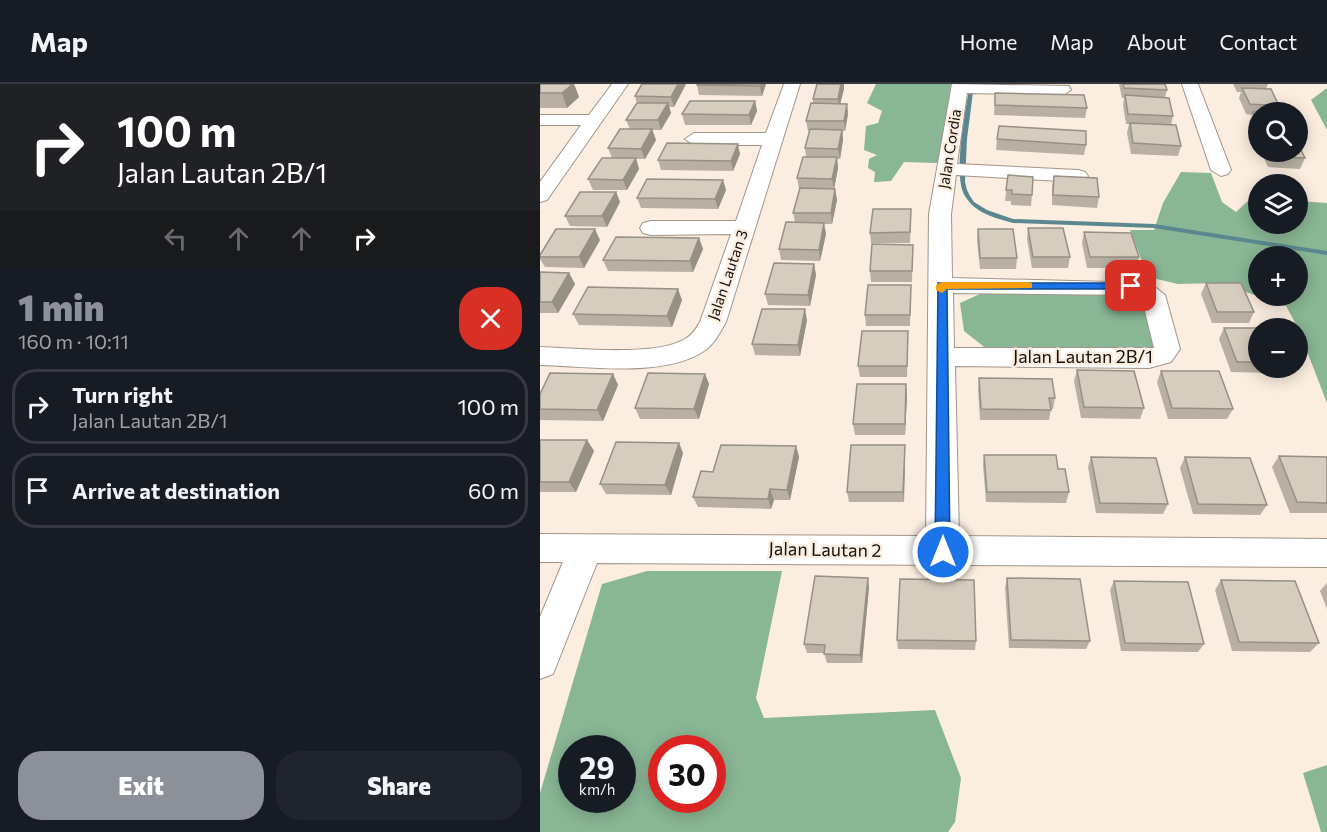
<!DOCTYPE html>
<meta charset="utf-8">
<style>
:root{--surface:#171b24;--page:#20242c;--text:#f1f3f6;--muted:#9ea1a6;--line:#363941;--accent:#8c9099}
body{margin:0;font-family:Commissioner,sans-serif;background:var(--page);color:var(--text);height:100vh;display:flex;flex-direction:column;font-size:22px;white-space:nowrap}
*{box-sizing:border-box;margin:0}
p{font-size:20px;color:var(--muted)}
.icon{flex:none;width:33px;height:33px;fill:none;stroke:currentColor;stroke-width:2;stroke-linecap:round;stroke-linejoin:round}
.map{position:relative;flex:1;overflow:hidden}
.drawer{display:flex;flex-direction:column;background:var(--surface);width:540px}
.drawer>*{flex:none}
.guide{background:#202124;color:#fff;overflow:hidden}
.buttons{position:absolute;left:708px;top:18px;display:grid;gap:12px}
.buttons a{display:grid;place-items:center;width:60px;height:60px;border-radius:50%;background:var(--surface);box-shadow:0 3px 15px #0003;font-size:30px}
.speed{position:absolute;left:18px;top:651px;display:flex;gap:12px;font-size:30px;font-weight:700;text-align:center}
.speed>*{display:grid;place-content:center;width:78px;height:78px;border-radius:50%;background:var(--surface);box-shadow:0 3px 15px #0003;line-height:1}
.speed small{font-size:15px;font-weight:400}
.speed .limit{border:9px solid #d22;background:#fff;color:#111}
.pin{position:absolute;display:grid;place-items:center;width:51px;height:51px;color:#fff;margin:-26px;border-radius:12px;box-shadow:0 3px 9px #0006}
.me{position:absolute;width:66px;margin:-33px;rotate:0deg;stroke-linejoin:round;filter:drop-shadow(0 0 4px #0008)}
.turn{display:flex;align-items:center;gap:21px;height:126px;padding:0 18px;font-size:27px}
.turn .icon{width:78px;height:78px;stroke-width:2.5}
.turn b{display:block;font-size:42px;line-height:51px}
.lanes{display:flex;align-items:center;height:57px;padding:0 18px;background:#0003;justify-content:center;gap:30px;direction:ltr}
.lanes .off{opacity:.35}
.round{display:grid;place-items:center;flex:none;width:63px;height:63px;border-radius:24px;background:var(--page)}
.head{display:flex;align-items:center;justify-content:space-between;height:102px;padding:0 18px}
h1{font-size:36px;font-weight:800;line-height:45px;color:var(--accent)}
.cta{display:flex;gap:12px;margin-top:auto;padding:12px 18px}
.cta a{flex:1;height:69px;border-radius:24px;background:var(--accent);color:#fff;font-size:24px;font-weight:800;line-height:69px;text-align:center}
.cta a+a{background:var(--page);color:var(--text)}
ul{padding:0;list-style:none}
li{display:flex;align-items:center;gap:18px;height:75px;margin:0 12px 9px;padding:0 6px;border:3px solid var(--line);border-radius:24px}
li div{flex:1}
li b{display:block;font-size:22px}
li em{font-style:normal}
header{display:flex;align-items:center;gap:36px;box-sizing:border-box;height:84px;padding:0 30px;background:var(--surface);border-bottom:2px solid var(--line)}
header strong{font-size:28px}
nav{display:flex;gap:33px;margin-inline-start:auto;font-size:21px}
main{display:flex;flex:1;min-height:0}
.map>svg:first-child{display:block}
</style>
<header>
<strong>Map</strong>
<nav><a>Home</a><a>Map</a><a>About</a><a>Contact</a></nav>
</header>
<main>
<section class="drawer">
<div class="guide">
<div class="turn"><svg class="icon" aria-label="right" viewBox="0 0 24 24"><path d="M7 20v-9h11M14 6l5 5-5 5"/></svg><div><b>100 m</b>Jalan Lautan 2B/1</div></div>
<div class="lanes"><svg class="icon off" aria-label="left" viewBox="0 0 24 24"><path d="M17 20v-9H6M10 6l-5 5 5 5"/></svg><svg class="icon off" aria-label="ahead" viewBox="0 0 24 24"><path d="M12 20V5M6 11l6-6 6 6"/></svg><svg class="icon off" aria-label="ahead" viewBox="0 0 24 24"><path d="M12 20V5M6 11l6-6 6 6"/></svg><svg class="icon" aria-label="right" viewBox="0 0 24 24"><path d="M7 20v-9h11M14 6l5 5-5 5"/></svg></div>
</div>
<div class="head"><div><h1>1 min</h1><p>160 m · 10:11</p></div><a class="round" style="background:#d93025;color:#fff"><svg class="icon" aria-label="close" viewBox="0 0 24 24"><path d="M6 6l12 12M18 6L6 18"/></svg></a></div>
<ul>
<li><svg class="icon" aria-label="right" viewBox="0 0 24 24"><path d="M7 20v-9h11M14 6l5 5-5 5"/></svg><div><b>Turn right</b><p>Jalan Lautan 2B/1</p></div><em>100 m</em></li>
<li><svg class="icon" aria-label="arrive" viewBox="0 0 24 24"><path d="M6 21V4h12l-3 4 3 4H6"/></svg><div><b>Arrive at destination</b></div><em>60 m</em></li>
</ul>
<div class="cta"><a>Exit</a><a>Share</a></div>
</section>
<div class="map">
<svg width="787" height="748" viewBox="0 0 787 748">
<rect width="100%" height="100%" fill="#fbeddf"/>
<!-- forest -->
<path fill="#89b694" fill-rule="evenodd" d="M336,0H411L401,71L397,79L364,78L351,97L334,98L335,88L328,84L329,75L337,71L324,66L326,42L338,39L342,27L327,19Z
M787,4V46L771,16Z
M641,88L671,89L682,118L696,128L710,115H718V140H758V117L787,119V319L758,244L746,222L680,199L638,200L608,193L590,146H614L623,119ZM718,172H758V212H718Z
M451,205H587L606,212L621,262L604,270L448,266L424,247L420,219Z
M107,487H242L216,614L224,634L395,626L421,694L415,738L408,748H0V709L62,500ZM82,664V716H32V664ZM172,664V716H122V664Z
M787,681V748H781L763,689Z"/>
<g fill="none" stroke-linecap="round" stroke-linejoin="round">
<!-- stream -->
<path fill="#5b8890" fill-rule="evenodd" d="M430,0H434L427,55L425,98L427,106L430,112L434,118L447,126L473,135L614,140L787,167V171L614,144L473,139C455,134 435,129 425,112C412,92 426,24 430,0Z"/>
<defs>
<path id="street" d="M72,0H88L7,116L0,118V98L41,41H0V31H49Z
M244,0H260L186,238C180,248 174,261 164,267C124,294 46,282 0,281V263C36,264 115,273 145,255C152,251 156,245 160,238L191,150L111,151L103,149L100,144L103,139L111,137H196L222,61H154L145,55L154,49H226Z
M412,0L529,2L531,6L523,11L427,9L417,80L538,86L545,88L548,92L545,96L538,98L416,91L411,130L412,194L610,199L625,211L640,265L631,278L609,284L415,282L419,452L787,455V483L57,479L13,590L0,595V533L23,478H0V450L386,452L389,130ZM413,209L597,211L602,215L614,264H414Z
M642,0H658L691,86L688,90L681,92L671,86Z"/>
</defs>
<!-- street casing -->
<use href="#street" stroke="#a29588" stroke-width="2"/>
<!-- street -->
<use href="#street" fill="#fff" fill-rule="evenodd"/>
</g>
<!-- wall -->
<path fill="#b9b0a3" d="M0,0H34L39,13L27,24H0Z
M102,0H146L134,23H129L131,29L121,46H112L116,56L105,75H96L99,85L87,106H53L48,95L72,74L68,64L90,45L86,36L97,20L95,12Z
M226,0L222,12L159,11L157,1Z
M277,0H304L300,20H307L308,30L305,47H303V56L300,75H297L298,84L294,105H295L297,116L292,140H284L286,150L280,177L241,176L239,165L255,138L253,129L260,105H259L257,94L266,73L265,64L270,47H268L266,37L273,19V15Z
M579,0H625L627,6L625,13L633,32L631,41L641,62L638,72L591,70L587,49L589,40H586L583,21L584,14H582Z
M693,0H728L726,5L739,22L737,28H718V56H717L709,38L712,31L706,30L699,14L701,8H697Z
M455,9L547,24L545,34L454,31Z
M215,17L217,27L211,41H145L142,30Z
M457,55L546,61L544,71L456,66Z
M721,68H758L765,74L760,85L728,83Z
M200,70L193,87L121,86L118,76Z
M468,91L492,111L491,122L471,121V117H465Z
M514,92L559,113L557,124L512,121V102Z
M183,96L186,106L178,125L101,124L97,114Z
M76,108L80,118L67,143L30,142L25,132Z
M371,136L370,159H331L330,149Z
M488,144L530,173L528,184H492L487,155Z
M438,145L477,174L476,185H440L437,156Z
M544,148L599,173L596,184H547L542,159Z
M159,154L163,165L153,188L68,187L63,176Z
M60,156L44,184L5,183L0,175V171Z
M373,161L372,198H331L330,187Z
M274,180L276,191L270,222L228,221L225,210Z
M0,188L29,189L35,200L18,229H0Z
M666,199L714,228L709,239H672L661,210Z
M371,201L370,242H326L325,231Z
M142,216L132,243L39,241L33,230Z
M267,236L260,272L215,271L212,260Z
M684,244H718V284H734L731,289L691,288L679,255Z
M368,258L367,293H320L318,282Z
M537,286L604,324L600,335L541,334L534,297Z
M621,287L693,325L687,335H628L617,298Z
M73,290L78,301L63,337L0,336V310Z
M165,290L169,300L159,335H100L95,324Z
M439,294L515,314L513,325H511L509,336H440L438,305Z
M367,311L365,351H315L313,340Z
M0,356H47L54,367L36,408H0Z
M139,359L143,369L131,411L66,410L60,400Z
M365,361L364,418H309L307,408Z
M256,362L259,373L250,416H234L231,425L158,423L153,413L173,388Z
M444,371L518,385L529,408L526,419L446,418L443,381Z
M739,372L787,373V429H750L732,383Z
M551,373L628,420L623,430L556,429L548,383Z
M645,373L727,421L720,431L653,430L640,384Z
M467,494L550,557L546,565L469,564L465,504Z
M681,496L779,559L770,568L692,567L675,506Z
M574,497L664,560L658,568L581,567L570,506Z
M787,499V525L780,507Z
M329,503L322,579H287L284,569H267L264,560Z
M357,556L436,557L435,566L358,565Z"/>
<!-- shaded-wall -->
<path fill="#969085" d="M32,0H34L39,13L27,24L22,9Z
M138,0H146L134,23L131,13Z
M221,0H226L222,12L220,2Z
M301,0H304V5L299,25L298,15Z
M215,17L217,27L211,41L209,31Z
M128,19L131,29L121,46L118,36Z
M307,20L308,30L305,47L304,37Z
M112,45L116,56L105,75L101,65Z
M302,46L303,56L300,75L298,65Z
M198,60L200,70L193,87L191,77Z
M297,73L298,84L294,105L292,95Z
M96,74L99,85L87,106L83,96Z
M183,96L186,106L178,125L175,115Z
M295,105L297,116L292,140L291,129Z
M76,108L80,118L67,143L62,132Z
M284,139L286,150L280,177L279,166Z
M55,145L60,156L44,184L39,173Z
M159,154L163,165L153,188L150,177Z
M274,180L276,191L270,222L268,211Z
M29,189L35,200L18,229L12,218Z
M138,205L142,216L132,243L127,232Z
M265,225L267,236L260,272L258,261Z
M73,290L78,301L63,337L57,326Z
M165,290L169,300L159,335L154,325Z
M366,300L367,311L365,351V340Z
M47,356L54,367L36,408L29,398Z
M139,359L143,369L131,411L125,401Z
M365,361V372L364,418L363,408Z
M256,362L259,373L250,416L247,406Z
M230,405L234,416L231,425L228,415Z
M328,494L329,503L322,579L320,571Z"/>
<!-- building -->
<path fill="#d7cdbe" stroke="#969085" stroke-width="1.5" d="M0,0H33L22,9H0Z
M102,0H138L131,13L95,12Z
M157,0H221L220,2L157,1Z
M277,0H301L298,15H273Z
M583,0H625L627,6L584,4Z
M702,4L731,5L739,22L710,20Z
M455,9L544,11L547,24L455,21Z
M585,11L629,14L633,32L588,30Z
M150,17H215L209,31L142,30Z
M97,19H128L118,36H86Z
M271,19L307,20L304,37H266Z
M713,28H733H718V40Z
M590,39L636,41L641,62L593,59Z
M459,42L546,47V61L457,55Z
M80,45H112L101,65L68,64Z
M270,45L302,46L298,65L265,64Z
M127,59L198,60L191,77L118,76Z
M758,60L765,74L732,73L730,68H758Z
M263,73H297L292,95L257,94Z
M62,74H96L83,96L48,95Z
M468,91L493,93L492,111L472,110V106H466Z
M514,92L557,94L559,113L513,111Z
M107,95L183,96L175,115L97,114Z
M260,104L295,105L291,129H253Z
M40,108H76L62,132H25Z
M333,125H371L370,148L330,149Z
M246,138L284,139L279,166L239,165Z
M488,144H523L530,173H493Z
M16,145H55L39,173H0V171Z
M438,145H473L477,174H440Z
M544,148L591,149L599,173H550Z
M76,153L159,154L150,177L63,176Z
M332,160L373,161L372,187H330Z
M234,179L274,180L268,211L225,210Z
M0,188L29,189L12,218H0Z
M666,199H701L714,228H677Z
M328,201H371L370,231H325Z
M48,203L138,205L127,232L33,230Z
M222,225H265L258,261L212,260Z
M684,244H719H718V278H697Z
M322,247H368L367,282H318Z
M537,286L594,287L604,324L544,323Z
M621,287H679L693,325L632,324Z
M10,289L73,290L57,326L0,325V310Z
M108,289L165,290L154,325L95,324Z
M439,294L512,295L515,314H509L511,326L441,325Z
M317,300H366L365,340H313Z
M0,356H47L29,398H0Z
M76,358L139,359L125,401L60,400Z
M181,361L256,362L247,406L230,405L228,415L153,413L161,387L173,388Z
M311,361H365L363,408H307Z
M444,371H516L518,385H525L529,408H447Z
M739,372L787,373V419L757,418Z
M551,373L616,374L628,420L560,419Z
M645,373L710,374L727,421L658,420Z
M275,492L328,494L320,571L284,570L285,561L264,560Z
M467,494L540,495L550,557L471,556Z
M360,495L434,496L436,557L357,556Z
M681,496L755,497L779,559L699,558Z
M574,497L648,498L664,560L585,559Z"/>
<!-- route -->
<path fill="#1a73e8" stroke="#114b97" stroke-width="1.5" d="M398,199H591L597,202L591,205H407L410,468L403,474L395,468Z"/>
<!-- slow -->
<path fill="#f59e0b" d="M488,198L492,199V204L407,205L402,209L396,206V201L402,198Z"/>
<g text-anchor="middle" stroke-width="5" stroke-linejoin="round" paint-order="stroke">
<!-- far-street labels -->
<g font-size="15" fill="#15100c" stroke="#fbeddf">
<text transform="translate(410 65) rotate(-81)" y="5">Jalan Cordia</text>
<text transform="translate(188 191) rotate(-71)" y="5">Jalan Lautan 3</text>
</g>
<!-- street labels -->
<g font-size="18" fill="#15100c" stroke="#fbeddf">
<text x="543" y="279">Jalan Lautan 2B/1</text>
<text transform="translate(285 466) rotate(1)" y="6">Jalan Lautan 2</text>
</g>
</g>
</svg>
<div class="buttons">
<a><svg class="icon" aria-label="search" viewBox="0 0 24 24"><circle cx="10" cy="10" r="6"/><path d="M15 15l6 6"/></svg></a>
<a><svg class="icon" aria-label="layers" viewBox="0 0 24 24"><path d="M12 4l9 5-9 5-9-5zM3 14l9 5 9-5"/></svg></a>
<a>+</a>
<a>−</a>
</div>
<div class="speed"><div>29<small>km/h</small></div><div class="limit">30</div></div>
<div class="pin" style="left:591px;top:202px;background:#d93025"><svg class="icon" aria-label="arrive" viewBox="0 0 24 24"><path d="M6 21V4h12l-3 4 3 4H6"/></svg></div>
<svg class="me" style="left:403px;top:468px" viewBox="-20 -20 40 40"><circle r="17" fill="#1a73e8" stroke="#fff" stroke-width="3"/><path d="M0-11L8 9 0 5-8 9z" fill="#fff"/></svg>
</div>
</main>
